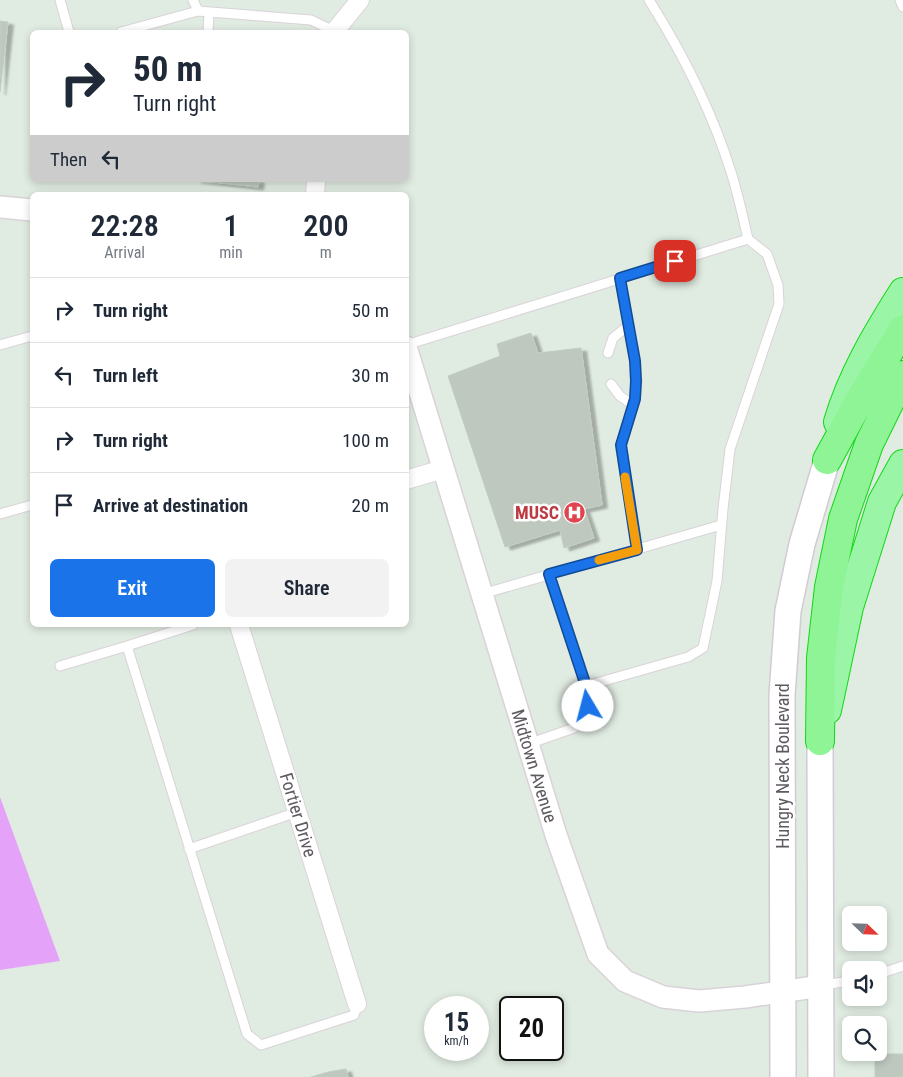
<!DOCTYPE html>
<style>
:root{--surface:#fff;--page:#f2f2f3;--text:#1f2937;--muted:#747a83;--line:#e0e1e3;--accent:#1a73e8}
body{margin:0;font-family:"Roboto Condensed",sans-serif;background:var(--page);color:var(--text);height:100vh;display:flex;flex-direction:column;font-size:19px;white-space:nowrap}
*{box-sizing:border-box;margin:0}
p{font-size:16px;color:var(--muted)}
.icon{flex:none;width:28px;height:28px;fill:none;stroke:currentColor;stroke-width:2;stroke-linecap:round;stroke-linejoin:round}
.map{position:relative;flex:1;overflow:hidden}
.drawer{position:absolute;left:30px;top:192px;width:379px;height:435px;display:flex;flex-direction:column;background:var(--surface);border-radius:8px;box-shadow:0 2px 8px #0003}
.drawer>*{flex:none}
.hud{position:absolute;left:30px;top:30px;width:379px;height:152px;border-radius:8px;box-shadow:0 2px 8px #0003;background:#fff;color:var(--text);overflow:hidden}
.needle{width:32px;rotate:113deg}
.buttons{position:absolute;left:842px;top:906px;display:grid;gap:10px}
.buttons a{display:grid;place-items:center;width:45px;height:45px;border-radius:8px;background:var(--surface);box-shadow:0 2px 8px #0003;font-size:25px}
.speed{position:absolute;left:424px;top:996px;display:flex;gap:10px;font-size:25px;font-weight:700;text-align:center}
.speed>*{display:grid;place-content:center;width:65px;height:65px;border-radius:50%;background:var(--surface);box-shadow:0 2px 8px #0003;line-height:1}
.speed small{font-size:12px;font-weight:400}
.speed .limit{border:2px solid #111;border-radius:8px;background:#fff;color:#111}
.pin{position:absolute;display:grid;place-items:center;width:42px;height:42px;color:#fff;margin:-21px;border-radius:10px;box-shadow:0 2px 8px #0006}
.me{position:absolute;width:55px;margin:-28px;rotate:352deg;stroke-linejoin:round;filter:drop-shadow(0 0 4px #0008)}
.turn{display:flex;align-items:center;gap:18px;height:105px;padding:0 20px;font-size:22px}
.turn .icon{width:65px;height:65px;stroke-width:2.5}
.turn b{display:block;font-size:35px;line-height:42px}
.then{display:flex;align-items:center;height:48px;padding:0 20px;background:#0003;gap:10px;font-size:19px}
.eta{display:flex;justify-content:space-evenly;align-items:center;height:85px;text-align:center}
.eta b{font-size:30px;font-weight:600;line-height:35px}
.action{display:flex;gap:10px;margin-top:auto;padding:10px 20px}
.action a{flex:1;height:58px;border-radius:8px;background:var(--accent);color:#fff;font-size:20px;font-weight:600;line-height:58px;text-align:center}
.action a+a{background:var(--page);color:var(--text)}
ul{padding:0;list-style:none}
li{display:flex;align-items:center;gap:15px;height:65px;padding:0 20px;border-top:1px solid var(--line)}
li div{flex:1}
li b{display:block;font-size:19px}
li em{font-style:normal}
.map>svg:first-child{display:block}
</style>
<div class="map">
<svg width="903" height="1077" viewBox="0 0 903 1077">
<defs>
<filter id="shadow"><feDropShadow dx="5.5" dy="3" stdDeviation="1" flood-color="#0004"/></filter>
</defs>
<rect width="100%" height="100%" fill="#e0ebe1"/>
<!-- water -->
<path fill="#e4a3f8" d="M0,797L60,961L0,970Z"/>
<!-- building -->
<path fill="#bec8bf" stroke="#bfcfbf" filter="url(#shadow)" d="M0,21L8,22L0,92Z
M196,180H259L258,187Z
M531,333L538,353L581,348L602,505L584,509L594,538L564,548L560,530L505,547L448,376L500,356L497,344Z
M875,1054H903V1077H875Z
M346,1069L348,1077H311L328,1072Z"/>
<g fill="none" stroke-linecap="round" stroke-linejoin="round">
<defs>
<path id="service" d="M60,0L69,32
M193,0L198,11
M649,0C683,54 712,111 731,172C738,194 743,217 748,239
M900,0L903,7
M121,32L198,11L311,20L334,31
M208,32L209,13
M620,278L635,361L637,381L635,399L621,445L637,549
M0,345L32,336
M406,345L748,239L767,254L778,285L779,304L730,449L723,509L717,581L703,648L688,657L586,686L588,706L574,728L528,744
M608,353L613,338L629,325
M611,384L620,396L633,405
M0,514L32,505
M549,575L586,686
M482,594L721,525
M193,625L127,646L247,1034L261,1045L354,1015L357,1004
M60,666L127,646
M189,849L297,812
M879,974L903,966
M822,985L851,981"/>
<path id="minor" d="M334,32L360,0
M315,195L316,180
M406,480L443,469
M239,625L357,1004"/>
<path id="tertiary" d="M0,207L32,210
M406,347L556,835L598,954L625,981L663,997L699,1001L745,997L821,986"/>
<path id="secondary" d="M820,741L821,1077
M783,1077L782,695L788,611L802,544L827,460"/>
<path id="trunk" d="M838,422C852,375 877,333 903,292
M827,710L849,607L882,502L903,464"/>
<path id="motorway" d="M827,460L862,396L903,329
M820,741L821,658L829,587L843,519L869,444L903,375"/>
</defs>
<!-- service casing -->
<use href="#service" stroke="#d9d3d9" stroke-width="11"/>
<!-- minor casing -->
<use href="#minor" stroke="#d9d3d9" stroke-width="20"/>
<!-- tertiary casing -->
<use href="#tertiary" stroke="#d9d3d9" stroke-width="24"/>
<!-- secondary casing -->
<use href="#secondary" stroke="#d2cbd3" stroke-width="28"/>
<!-- trunk casing -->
<use href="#trunk" stroke="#11d915" stroke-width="30"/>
<!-- motorway casing -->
<use href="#motorway" stroke="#11d915" stroke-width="30"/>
<!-- service -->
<use href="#service" stroke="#fff" stroke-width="9"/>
<!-- minor -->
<use href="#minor" stroke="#fff" stroke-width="18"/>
<!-- tertiary -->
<use href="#tertiary" stroke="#fff" stroke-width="21"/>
<!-- secondary -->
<use href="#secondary" stroke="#fff" stroke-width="25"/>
<!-- trunk -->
<use href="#trunk" stroke="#9af6a6" stroke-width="28"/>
<!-- motorway -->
<use href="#motorway" stroke="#8ef496" stroke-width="28"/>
</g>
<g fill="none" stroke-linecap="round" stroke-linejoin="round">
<defs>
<path id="route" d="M588,706L586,686L549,574L637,550L621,445L635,399L636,381L635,361L620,278L675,261"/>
</defs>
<!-- route casing -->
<use href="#route" stroke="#114b97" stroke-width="12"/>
<!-- route -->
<use href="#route" stroke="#1a73e8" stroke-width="9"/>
<!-- slow -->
<path stroke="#f59e0b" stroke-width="9" d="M599,560L637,550L625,477"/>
</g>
<!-- icons -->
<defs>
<symbol id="hospital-disc" viewBox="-11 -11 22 22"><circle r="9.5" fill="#e0444e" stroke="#fff"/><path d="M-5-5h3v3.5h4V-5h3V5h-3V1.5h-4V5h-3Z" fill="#fff"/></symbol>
</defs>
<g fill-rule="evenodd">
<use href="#hospital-disc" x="562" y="500" width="25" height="25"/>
</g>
<g text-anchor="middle" stroke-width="5" stroke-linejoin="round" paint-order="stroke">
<!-- health labels -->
<g font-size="18" font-weight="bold" fill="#be3a42" stroke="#fff" text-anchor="end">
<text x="559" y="519">MUSC</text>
</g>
<!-- street labels -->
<g font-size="18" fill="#5f5960" stroke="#fff">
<text transform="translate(534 766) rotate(73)" y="6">Midtown Avenue</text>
<text transform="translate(783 766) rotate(-90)" y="6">Hungry Neck Boulevard</text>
<text transform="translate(298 815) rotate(73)" y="6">Fortier Drive</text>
</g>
</g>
</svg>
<div class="buttons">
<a><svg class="needle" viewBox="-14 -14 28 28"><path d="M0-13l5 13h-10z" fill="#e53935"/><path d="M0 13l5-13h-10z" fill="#747a83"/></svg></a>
<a><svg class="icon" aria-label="sound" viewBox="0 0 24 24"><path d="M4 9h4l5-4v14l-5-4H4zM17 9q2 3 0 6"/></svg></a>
<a><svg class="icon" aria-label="search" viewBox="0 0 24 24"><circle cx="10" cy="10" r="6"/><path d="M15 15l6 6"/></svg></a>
</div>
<div class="speed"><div>15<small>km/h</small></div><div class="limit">20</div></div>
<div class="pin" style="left:675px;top:261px;background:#d93025"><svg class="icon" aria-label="arrive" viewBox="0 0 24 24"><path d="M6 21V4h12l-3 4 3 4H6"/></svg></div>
<svg class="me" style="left:588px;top:706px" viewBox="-20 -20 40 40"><circle r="19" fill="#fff"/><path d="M0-13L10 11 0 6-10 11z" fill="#1a73e8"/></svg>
<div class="hud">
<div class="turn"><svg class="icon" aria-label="right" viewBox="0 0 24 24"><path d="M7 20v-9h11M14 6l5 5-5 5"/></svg><div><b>50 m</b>Turn right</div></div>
<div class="then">Then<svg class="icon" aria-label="left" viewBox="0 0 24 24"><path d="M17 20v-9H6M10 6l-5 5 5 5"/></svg></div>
</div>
<section class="drawer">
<div class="eta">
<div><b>22:28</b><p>Arrival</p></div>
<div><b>1</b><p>min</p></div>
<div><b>200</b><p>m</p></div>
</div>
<ul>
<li><svg class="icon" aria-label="right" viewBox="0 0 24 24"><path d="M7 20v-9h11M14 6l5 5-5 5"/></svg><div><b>Turn right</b></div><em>50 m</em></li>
<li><svg class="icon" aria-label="left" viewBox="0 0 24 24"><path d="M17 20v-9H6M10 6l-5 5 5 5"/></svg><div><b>Turn left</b></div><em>30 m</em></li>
<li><svg class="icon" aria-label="right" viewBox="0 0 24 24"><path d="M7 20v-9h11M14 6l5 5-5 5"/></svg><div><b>Turn right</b></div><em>100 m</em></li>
<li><svg class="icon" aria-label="arrive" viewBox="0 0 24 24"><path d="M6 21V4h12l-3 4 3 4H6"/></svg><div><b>Arrive at destination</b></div><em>20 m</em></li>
</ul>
<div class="action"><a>Exit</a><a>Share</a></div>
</section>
</div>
